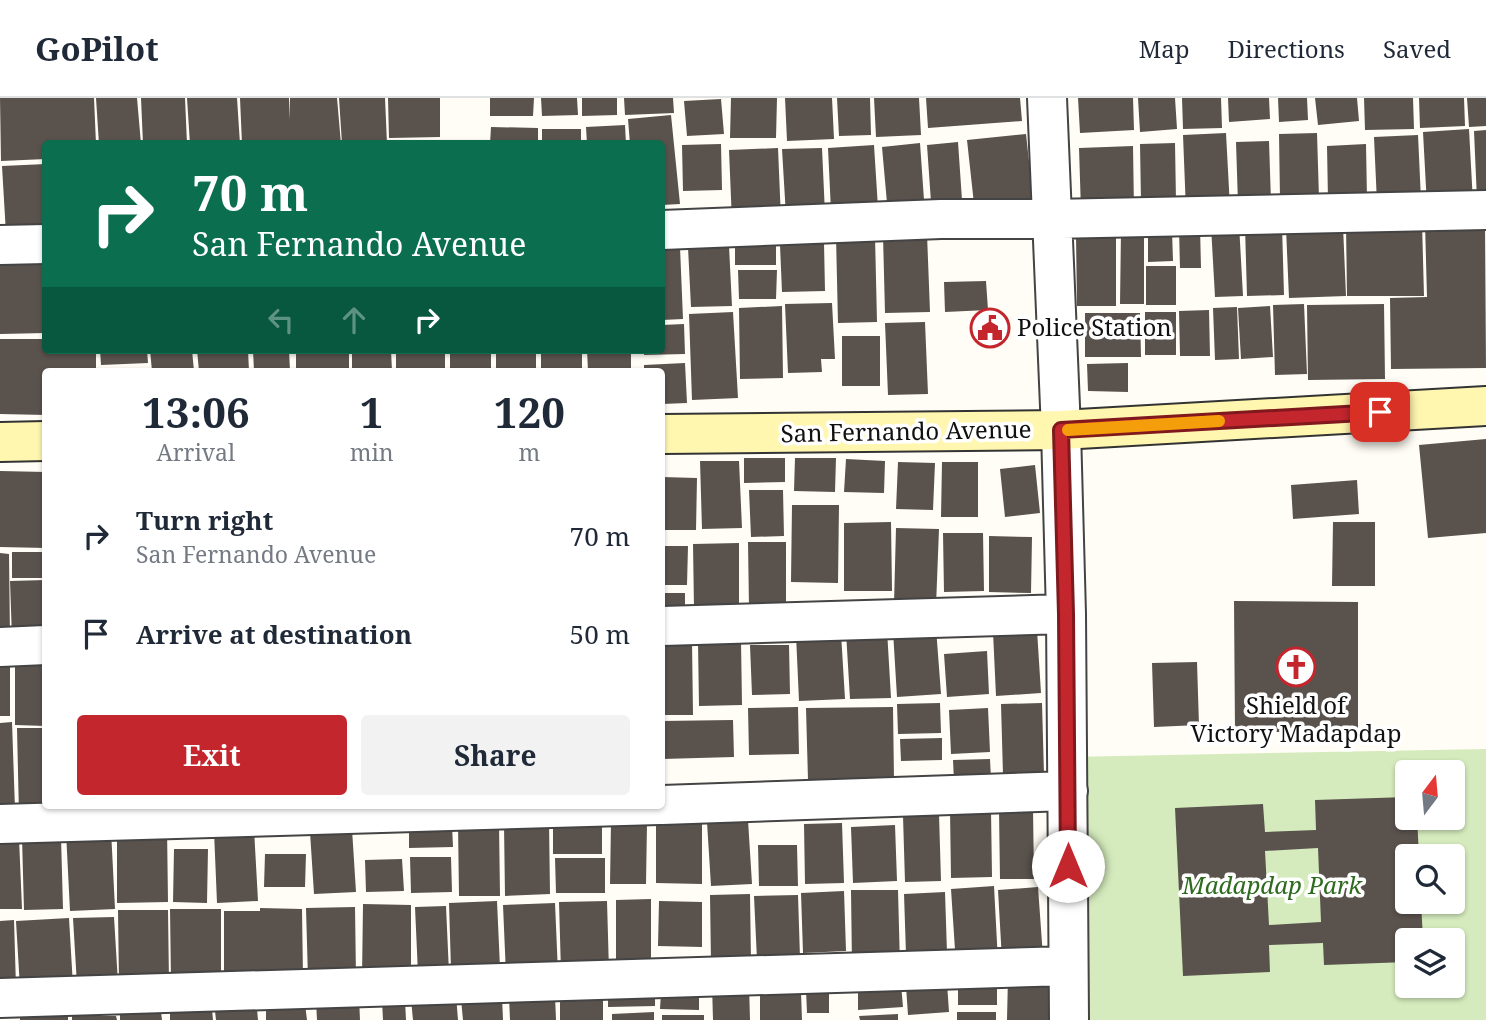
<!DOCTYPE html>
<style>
:root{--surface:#fff;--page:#f2f2f3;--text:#1f2937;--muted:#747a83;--line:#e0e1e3;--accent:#c4262e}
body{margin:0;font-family:"Noto Serif",serif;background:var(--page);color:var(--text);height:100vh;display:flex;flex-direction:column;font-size:26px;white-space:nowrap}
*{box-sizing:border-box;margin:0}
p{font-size:23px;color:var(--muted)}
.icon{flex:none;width:38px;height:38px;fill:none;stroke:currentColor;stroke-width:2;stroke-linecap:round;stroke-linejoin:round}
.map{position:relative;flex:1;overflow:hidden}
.details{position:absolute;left:42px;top:270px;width:623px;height:441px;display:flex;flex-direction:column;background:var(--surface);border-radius:7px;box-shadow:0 2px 5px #0004}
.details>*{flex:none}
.top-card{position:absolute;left:42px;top:42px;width:623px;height:214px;border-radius:7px;box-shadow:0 2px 5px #0004;background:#0b6e4f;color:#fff;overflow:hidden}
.needle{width:46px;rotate:16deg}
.controls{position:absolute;left:1395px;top:662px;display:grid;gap:14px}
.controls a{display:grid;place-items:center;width:70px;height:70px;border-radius:7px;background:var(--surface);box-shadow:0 2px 5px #0004;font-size:35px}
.pin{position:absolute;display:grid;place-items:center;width:60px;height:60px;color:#fff;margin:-30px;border-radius:14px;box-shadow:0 4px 10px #0006}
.me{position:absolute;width:77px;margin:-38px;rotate:0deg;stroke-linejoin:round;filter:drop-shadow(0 0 5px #0008)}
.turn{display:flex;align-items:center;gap:24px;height:147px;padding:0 35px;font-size:32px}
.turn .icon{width:91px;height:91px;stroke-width:2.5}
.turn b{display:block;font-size:49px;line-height:60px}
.lanes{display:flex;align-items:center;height:66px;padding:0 35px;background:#0003;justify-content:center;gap:35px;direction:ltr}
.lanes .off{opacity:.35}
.eta{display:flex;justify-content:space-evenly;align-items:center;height:119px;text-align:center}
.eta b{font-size:42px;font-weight:700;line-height:49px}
.button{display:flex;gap:14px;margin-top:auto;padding:14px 35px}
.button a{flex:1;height:80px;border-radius:7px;background:var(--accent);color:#fff;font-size:28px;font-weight:700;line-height:80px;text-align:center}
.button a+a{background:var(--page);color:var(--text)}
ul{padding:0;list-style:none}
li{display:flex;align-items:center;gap:21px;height:98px;padding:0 35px}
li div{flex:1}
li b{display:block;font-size:26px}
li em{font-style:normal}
header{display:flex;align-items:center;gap:42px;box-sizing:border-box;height:98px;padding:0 35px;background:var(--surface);border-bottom:2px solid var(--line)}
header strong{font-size:33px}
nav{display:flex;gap:38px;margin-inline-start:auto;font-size:24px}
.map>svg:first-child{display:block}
</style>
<header>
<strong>GoPilot</strong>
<nav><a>Map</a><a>Directions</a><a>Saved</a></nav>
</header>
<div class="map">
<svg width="1486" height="922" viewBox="0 0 1486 922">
<rect width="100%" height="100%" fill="#fffdf5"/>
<!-- green -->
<path fill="#d5ebbd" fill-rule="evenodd" d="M1486,651V922H1073L1067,659ZM1407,674H1452V719H1407ZM1407,758H1452V803H1407ZM1407,842H1452V887H1407Z"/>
<!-- building -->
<path fill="#5a524d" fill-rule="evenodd" d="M0,0H94L96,46H46V61L1,63Z
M96,0H137L141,46H99Z
M141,0H185L187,46H143Z
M187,0H237L240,46H190Z
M240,0H289L290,22V0H337L341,46H242Z
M339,0H385L387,46H342Z
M388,0H440V39L389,40Z
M490,0H534L533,18H490Z
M541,0H577L578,17L542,18Z
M582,0H617V17L582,18Z
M624,0H673L674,15L625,17Z
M731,0H777L776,40H730Z
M785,0H832L834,41L787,43Z
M837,0H870L871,37L839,38Z
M874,0H919L921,37L876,39Z
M926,0H1020L1022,23L928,30Z
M1078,0H1133L1134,32L1080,35Z
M1138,0H1175L1177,31L1140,34Z
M1182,0H1221L1222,30L1183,31Z
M1228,0H1269L1270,21L1229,24Z
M1278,0H1307L1308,22L1279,24Z
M1315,0H1357L1359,23L1318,27Z
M1364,0H1413L1414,31L1365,32Z
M1419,0H1464L1465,28L1420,30Z
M1467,0H1486V28L1469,29Z
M721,1L724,36L687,38L684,3Z
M671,17L680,106L662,107V46H630L628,21Z
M625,27L626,46H587L586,29Z
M491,29L538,30V46H490Z
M542,31H581V46H542Z
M1469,31L1473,105L1427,108L1423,34Z
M1486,32V101L1477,102L1474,33Z
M1226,35L1230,110L1186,113L1183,37Z
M1317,35L1319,100H1280L1279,36Z
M1026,36L1033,100L974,106L967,42Z
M1418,37L1421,102L1377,105L1374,39Z
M1269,43L1271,104L1238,106L1236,44Z
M958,44L962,102L931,104L927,47Z
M920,45L924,102L887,105L882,49Z
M1175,45L1176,104H1141L1140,46Z
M721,46L722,92L683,93L682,47Z
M1366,46L1367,101L1328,102L1327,48Z
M874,47L878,110L831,113L828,50Z
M1133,48L1134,112L1081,113L1079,50Z
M778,50L781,122L732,124L729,52Z
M822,50L825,116L786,118L782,51Z
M46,66V135L6,136L2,68Z
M1422,124L1424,198H1347L1346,125Z
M1425,125H1485L1486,270L1391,271L1390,200L1427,199Z
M1239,126L1243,198L1215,199L1211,128Z
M1282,127L1284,197L1247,198L1245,128Z
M1343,128L1346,198L1289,200L1286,130Z
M1200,129L1201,170H1180L1179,130Z
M1172,132L1173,163L1148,164V133Z
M1121,133L1144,134V206H1120Z
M927,136L930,214L885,215L883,137Z
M1076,137H1116V208H1077Z
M836,138H875L877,224L838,225Z
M824,145L825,193L782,194L780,147Z
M729,148L732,208L691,209L688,149Z
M776,148V167H735V149Z
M680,149L683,221L662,222V150Z
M46,161V235L0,236V162Z
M1146,168H1176V207H1146Z
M738,172H777L776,201H739Z
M986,183L988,212L945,214L944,184Z
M832,205L835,261H821L822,274L788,275L785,206Z
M1304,206L1307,276L1275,277L1273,207Z
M1384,206L1385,281L1308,282L1307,207Z
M782,208L783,280L740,281L739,210Z
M1270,208L1273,259L1241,261L1238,210Z
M1237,209L1239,261L1215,262L1213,210Z
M1209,212L1210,258H1180L1179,213Z
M733,214L738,300L692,302L689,216Z
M1145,214H1176V257H1145Z
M1085,215H1140L1141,259H1085Z
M925,224L928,296L888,297L885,225Z
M684,226L685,256L644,257V252H662V227Z
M842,238H880V288H842Z
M0,241H46V252H96V273H46V317L0,316Z
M100,252H147L148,265L101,267Z
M150,252H192L194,273H152Z
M197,252H248L249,273H199Z
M253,252H289L290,273H254Z
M296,252H349V273H296Z
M352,252H391L392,273H352Z
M396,252H445V273H396Z
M450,252H491V273H450Z
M496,252H536V273H496Z
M541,252H582V273H541Z
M587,252H631V273H588Z
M685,265L687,305L662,306V273H644V267Z
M1128,265V294L1088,293L1087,266Z
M1486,341V435L1428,440L1419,347Z
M744,360H785V384L744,385Z
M795,360H836L835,394L794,393Z
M846,361L885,363L884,395L844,394Z
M700,363H739L742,430L702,431Z
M898,364L935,365L933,412L896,411Z
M942,364H978V419H941Z
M1035,367L1040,415L1005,419L1000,371Z
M0,373L46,374V450L0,449Z
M662,379L697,380L696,432H662Z
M1357,382L1359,416L1293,421L1291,387Z
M749,392H783L784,438L751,439Z
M792,407H839L838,485L791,484Z
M891,424L892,493H844V425Z
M1333,424H1375V488H1332Z
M896,430L939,431L936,508L894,506Z
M943,435H983L984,493L944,494Z
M989,438L1032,439L1031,495L989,494Z
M748,444H786V510H749Z
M739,445V511H694L693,446Z
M662,448H688L687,487H662Z
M12,454H46V480H12Z
M0,455L9,456L10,540H0Z
M46,482V539L12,540L10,483Z
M662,495H685V511H662Z
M1234,503L1358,504V634H1235Z
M936,530L941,596L897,599L893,533Z
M887,532L891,600L850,601L846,534Z
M1037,532L1041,595L996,598L993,534Z
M841,535L845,601L799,603L796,537Z
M741,543L742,607L699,608L698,544Z
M692,544L693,617H662V545Z
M750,547H789L790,596L752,597Z
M987,553L989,596L947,599L944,556Z
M15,557H46V628L15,627Z
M0,562H10V618H0Z
M1197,564L1199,627L1154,629L1152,565Z
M940,605L941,635L898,636L897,606Z
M1042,605L1044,676L1003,677L1001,606Z
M798,609L799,656L749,657L748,610Z
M893,609L894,681L808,682L806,610Z
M988,610L990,654L951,656L949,612Z
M733,622L734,659L662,661V623Z
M12,624L15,711L0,712V625Z
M17,630H46V707L19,717Z
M942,640V662L901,663L900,641Z
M990,661L991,681L954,683L953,662Z
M1407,699V719H1417L1419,758H1407V803H1421L1423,842H1407V864L1324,867L1323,845L1269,847L1270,874L1183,878L1175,710L1263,706L1265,734L1316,732L1315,702ZM1318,750L1321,824L1269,827L1265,753Z
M1033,711L1034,781H1000L999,712Z
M950,712H991L992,779L951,780Z
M939,716L941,783L905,784L903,718Z
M748,722L752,786L711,788L707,724Z
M553,723H602V756H553Z
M611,724L647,725L646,786H610Z
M656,724L702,725V786L656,785Z
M549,725L550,796L505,798L504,727Z
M842,725L844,785L805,786L804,726Z
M458,726H499L500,798H459Z
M452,727L453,749L409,750V728Z
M895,727L897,783L853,785L851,729Z
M167,730L168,804L117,805V731Z
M254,731L258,803L217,805L214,733Z
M352,731L356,794L314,796L310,734Z
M111,732L115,811L70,813L66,734Z
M61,739L63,811L24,812L22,740Z
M0,740H19L22,811H0Z
M758,747H797L798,788H759Z
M174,751H208L207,805L173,804Z
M265,756H306L305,789H264Z
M410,759H451L452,794L411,795Z
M555,760H605V795H556Z
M402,761L404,793L366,794L365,762Z
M994,788L998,864L956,867L951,791Z
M1038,789L1043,859L1002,862L998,792Z
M851,792H898L900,868H852Z
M844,793L846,853L803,855L801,795Z
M945,794L947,855L906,856L904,796Z
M750,796L751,864L711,865L710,797Z
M798,797L800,860L757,862L754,798Z
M651,801V871H616V802Z
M497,803L500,870L451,871L449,805Z
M607,803L609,873L561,874L559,804Z
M659,803L702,804V849L658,848Z
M555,805L558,875L506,877L503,807Z
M363,806L411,807V881L362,880Z
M446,808L449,875L418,876L415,809Z
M355,809L356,880L308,881L306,810Z
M260,810L302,811L303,880L224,882V813H260Z
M170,811H221V880L171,882Z
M118,812H168L169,885H119Z
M114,819L118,885L77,887L73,820Z
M69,820L73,888L20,890L16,823Z
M14,822L16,889H0V823Z
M1008,879L1050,880L1049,922H1007Z
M947,885L949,914L908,917L906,888Z
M712,886H749L750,922H713Z
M901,886L903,909L858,912V888Z
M958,886H997V907H958Z
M655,891V908L608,909V892Z
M806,892H829V915H807Z
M661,894L699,895V912L660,911Z
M801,894L802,922H760V895Z
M603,895V922H560V897Z
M456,897L458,922H413L411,901Z
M555,897L556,922H510L509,898Z
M502,898L503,922H463L461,901Z
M359,900L360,922H317L316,902Z
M405,902L406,922H383L382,903Z
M305,906L307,922H266V909Z
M212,911L213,922H170V913Z
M257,911L258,922H216L215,913Z
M161,914L162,922H120V915Z
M654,914V922H612V916Z
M957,914H996V922H957Z
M68,915V922H20V917Z
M898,916V922H860L859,918Z
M662,917H704V922H662Z
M72,918H116L117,922H72Z"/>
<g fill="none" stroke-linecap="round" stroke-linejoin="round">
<defs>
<path id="minor" d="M1047,0L1061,332L1066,516L1069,922
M662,132L941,121H1051L1486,112
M0,147L46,146
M662,528L1066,516
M0,549L46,547
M662,707L1068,693
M0,726L659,707
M0,900L1068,868"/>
<path id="secondary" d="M662,336L1061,332L1486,308
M0,344L46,343"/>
</defs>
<!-- minor casing -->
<use href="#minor" stroke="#444" stroke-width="42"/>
<!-- secondary casing -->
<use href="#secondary" stroke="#333" stroke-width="42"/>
<!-- minor -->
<use href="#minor" stroke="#fff" stroke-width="38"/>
<!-- secondary -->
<use href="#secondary" stroke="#fff6b0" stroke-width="38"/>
</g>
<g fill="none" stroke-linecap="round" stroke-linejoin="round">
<defs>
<path id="route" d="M1068,768L1066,516L1061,332L1380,314"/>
</defs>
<!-- route casing -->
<use href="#route" stroke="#7f191e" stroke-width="18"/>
<!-- route -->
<use href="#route" stroke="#c4262e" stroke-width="12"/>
<!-- slow -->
<path stroke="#f59e0b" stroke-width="12" d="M1068,332L1219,323"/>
</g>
<!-- icons -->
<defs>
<symbol id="civic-ring" viewBox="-11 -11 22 22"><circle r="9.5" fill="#fff" stroke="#c4262e" stroke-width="1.5"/><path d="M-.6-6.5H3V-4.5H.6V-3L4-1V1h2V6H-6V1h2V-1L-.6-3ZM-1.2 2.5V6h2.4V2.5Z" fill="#c4262e"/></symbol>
<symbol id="church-ring" viewBox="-11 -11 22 22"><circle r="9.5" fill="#fff" stroke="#c4262e" stroke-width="1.5"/><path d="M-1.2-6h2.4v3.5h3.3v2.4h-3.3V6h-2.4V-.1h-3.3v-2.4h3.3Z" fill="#c4262e"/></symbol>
</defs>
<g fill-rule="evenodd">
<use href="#civic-ring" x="968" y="208" width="44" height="44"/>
<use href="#church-ring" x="1274" y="547" width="44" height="44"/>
</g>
<g text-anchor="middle" stroke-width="7" stroke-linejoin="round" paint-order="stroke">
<!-- poi labels -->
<g font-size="24" fill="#111" stroke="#fff" text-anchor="start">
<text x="1017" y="238">Police Station</text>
<text x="1296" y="616" text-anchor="middle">Shield of<tspan x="1296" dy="28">Victory Madapdap</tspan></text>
</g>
<!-- street labels -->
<g font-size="24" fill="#111" stroke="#fff">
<text transform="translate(906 334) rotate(-1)" y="8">San Fernando Avenue</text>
</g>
<!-- park labels -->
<g font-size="24" font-style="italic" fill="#2f6b1f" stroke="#fff">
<text x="1272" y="796">Madapdap Park</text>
</g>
</g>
</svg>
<div class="controls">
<a><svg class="needle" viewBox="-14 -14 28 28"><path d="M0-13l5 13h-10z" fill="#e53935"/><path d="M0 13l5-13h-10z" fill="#747a83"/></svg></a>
<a><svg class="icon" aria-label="search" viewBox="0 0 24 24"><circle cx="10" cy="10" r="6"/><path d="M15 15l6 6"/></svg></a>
<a><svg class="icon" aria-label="layers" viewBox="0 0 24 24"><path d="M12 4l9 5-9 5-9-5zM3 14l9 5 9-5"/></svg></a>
</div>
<div class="pin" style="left:1380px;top:314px;background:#d93025"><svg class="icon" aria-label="arrive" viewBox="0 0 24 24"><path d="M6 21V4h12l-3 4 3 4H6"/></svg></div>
<svg class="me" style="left:1068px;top:768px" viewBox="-20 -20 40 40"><circle r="19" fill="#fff"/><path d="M0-13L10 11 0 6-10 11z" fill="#c4262e"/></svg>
<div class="top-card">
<div class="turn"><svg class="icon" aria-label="right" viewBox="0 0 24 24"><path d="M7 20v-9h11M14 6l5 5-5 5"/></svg><div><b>70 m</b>San Fernando Avenue</div></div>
<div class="lanes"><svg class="icon off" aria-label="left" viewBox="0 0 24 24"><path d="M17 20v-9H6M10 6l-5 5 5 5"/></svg><svg class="icon off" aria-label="ahead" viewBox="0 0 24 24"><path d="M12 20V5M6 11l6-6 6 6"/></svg><svg class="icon" aria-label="right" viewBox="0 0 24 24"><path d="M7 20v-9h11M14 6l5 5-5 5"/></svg></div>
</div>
<section class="details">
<div class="eta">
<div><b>13:06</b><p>Arrival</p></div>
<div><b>1</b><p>min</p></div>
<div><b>120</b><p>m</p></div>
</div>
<ul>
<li><svg class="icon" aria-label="right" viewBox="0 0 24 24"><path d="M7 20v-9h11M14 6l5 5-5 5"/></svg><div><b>Turn right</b><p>San Fernando Avenue</p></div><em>70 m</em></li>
<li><svg class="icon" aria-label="arrive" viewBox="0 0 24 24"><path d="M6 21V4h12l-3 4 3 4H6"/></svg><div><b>Arrive at destination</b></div><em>50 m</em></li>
</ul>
<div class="button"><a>Exit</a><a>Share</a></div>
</section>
</div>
